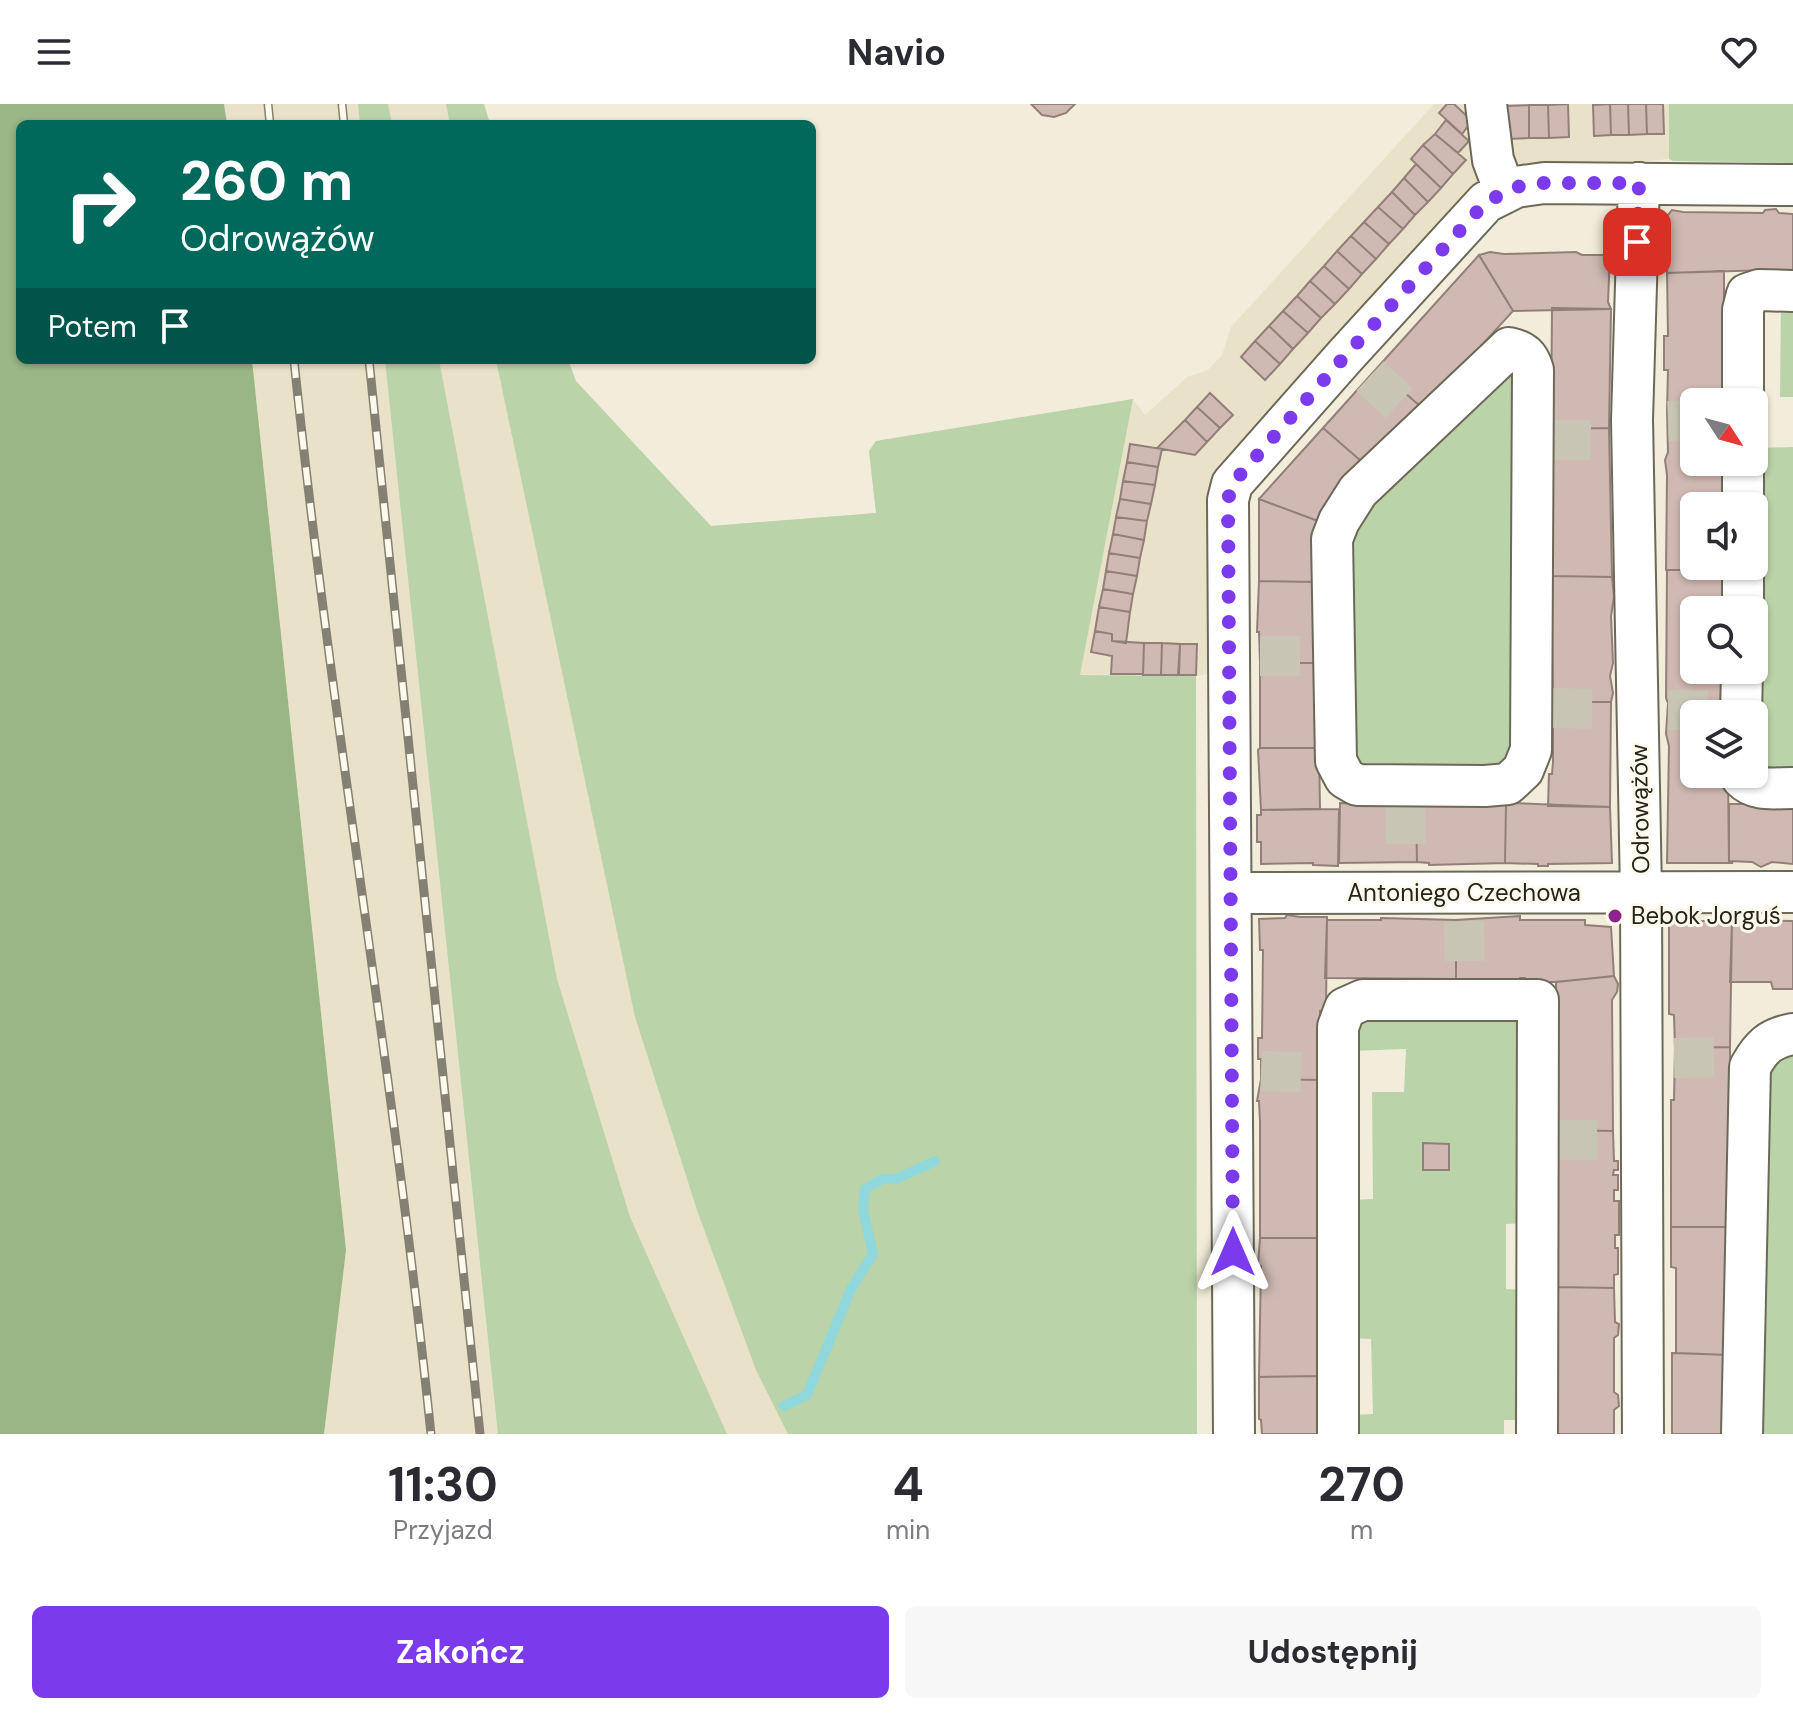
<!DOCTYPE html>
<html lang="pl">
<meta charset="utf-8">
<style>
:root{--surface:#fff;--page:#f7f7f7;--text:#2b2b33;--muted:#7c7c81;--accent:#7c3aed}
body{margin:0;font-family:"DM Sans",sans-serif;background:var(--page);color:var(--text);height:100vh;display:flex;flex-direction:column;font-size:30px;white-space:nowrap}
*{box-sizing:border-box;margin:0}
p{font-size:26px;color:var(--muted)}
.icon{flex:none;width:44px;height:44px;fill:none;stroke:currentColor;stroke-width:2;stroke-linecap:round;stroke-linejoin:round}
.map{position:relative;height:1330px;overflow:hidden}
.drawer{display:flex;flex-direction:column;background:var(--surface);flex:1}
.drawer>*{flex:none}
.banner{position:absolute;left:16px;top:16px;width:800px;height:244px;border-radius:12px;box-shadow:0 2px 6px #0004;background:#00695c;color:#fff;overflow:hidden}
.needle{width:52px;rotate:126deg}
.tools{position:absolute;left:1680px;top:284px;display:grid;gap:16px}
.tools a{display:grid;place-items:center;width:88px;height:88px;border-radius:12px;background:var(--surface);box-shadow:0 2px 6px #0004;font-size:40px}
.pin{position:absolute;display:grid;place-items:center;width:68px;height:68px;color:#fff;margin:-34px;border-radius:16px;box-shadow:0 4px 12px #0006}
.me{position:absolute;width:88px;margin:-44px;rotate:0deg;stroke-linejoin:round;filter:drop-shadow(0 0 6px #0008)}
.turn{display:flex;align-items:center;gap:28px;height:168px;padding:0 32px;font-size:36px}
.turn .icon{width:104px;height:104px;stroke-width:2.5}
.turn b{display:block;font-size:56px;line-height:68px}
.then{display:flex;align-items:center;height:76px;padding:0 32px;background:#0003;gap:16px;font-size:30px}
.eta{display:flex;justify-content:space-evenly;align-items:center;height:136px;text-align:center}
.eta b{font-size:48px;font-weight:700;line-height:56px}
.button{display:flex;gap:16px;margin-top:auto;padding:16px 32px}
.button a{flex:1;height:92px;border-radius:12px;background:var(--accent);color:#fff;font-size:32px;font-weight:700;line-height:92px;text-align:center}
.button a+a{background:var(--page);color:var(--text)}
header{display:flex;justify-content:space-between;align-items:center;height:104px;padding:0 32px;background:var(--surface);font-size:36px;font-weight:700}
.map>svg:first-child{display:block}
</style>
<header><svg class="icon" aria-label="menu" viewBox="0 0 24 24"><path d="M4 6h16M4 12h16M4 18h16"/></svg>Navio<svg class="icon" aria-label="heart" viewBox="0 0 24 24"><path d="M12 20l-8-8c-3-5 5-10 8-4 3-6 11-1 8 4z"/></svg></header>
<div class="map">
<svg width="1793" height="1330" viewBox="0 0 1793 1330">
<rect width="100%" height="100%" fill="#f2edda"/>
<!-- built -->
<path fill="#e9e2c8" d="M208,0H484L490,20H209Z
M1434,0H1669V55L1507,70L1214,392L1213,569L1196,572L1080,571L1133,295L1145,311L1187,273L1208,266L1222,251L1231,223Z
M230,256H568L576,277L710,422L876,409L869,347L876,337L924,329L1072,1330H305Z"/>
<!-- green -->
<path fill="#bbd3a9" d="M358,0H388L392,20H360Z
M446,0H484L490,20H450Z
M1669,0H1793V59L1673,57L1669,55Z
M1781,194H1793V293H1780Z
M385,256H439L557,875L630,1113L727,1330H498Z
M496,256H568L576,277L711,422L876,409L869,347L876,337L1133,295L1080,571L1196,572L1197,1330H788L756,1266L698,1109L635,913Z
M1506,267L1516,276L1521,635L1502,669L1353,667L1344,422Z
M1793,343V672L1770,671L1754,659V344Z
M1361,913L1522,914L1527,1119L1506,1120V1185L1527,1186V1316H1504V1330H1351L1350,1311L1373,1310L1371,1235L1350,1234V1096L1373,1095L1372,988H1404L1406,945L1349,947Z
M1793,950V1330H1759L1764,976L1776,952Z"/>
<!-- forest -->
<path fill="#9ab586" d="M0,0H224L227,20H20V256H252L346,1146L324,1330H0Z"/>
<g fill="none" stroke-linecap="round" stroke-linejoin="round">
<!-- stream -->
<path stroke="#90d8db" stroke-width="10" d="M784,1302L807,1291L851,1185L873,1150L863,1106L865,1085L882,1075H896L935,1057"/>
</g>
<!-- building -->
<path fill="#cfb9b2" stroke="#937f79" stroke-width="2" d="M1031,0H1075L1066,9L1054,13L1042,11Z
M1447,0H1454L1472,17L1462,30L1439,9Z
M1568,0L1569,33L1549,34L1548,1Z
M1610,0L1611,31L1594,32L1593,1Z
M1610,0H1628L1629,31H1611Z
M1628,0H1646L1647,30L1629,31Z
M1646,0H1663L1664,30H1647Z
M1529,1V34L1507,35L1506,2Z
M1529,1H1548L1549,34H1529Z
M1446,16L1469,37L1458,49L1435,30Z
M1435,30L1466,56L1453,70L1423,41Z
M1423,41L1453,70L1441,84L1411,55Z
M1416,60L1441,84L1428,98L1404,74Z
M1404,74L1428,98L1415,111L1392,88Z
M1392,88L1415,111L1403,125L1378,103Z
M1378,103L1403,125L1389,140L1364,118Z
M1776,105L1779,109L1793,110V165L1788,169H1773L1770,166L1667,169V125L1664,116L1672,106L1683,108L1763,109L1765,106Z
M1364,118L1389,140L1376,155L1351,132Z
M1351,132L1376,155L1362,170L1337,147Z
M1337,147L1362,170L1349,185L1324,162Z
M1490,148L1504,150L1576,148L1582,151H1610L1608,198L1611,205L1513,207L1479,151Z
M1479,151L1513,207L1433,295L1421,303L1377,264Z
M1324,162L1349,185L1335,200L1310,177Z
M1724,167V298H1694V307H1667L1668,266H1664V232H1668L1667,169Z
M1310,177L1335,200L1321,214L1297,192Z
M1297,192L1321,214L1308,229L1283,207Z
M1552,204L1611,205L1609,324L1551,325Z
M1283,207L1308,229L1293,245L1269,222Z
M1269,222L1293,245L1280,260L1255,237Z
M1255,237L1280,260L1265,276L1241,253Z
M1377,264L1421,303L1368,363L1323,324Z
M1210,289L1233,311L1220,324L1197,303Z
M1197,303L1220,324L1207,338L1185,316Z
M1667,307H1694V358H1724L1727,402H1694V462H1725V466H1666L1667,371L1665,356L1668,348Z
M1185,316L1207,338L1195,351L1157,344Z
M1323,324L1368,363L1318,417L1259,395Z
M1609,324L1612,473L1551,472V325Z
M1130,340L1162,345L1158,363L1127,358Z
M1127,358L1158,363L1155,381L1123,377Z
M1123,377L1155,381L1151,400L1120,395Z
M1120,395L1151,400L1147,417L1116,413Z
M1259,395L1318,417L1317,478L1259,477Z
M1116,413L1147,417L1144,436L1113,430Z
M1113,430L1144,436L1140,454L1109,449Z
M1109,449L1140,454L1137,472L1106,467Z
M1667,466H1725L1728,506H1694V566H1728L1726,599H1668L1666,594Z
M1106,467L1137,472L1133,490L1103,485Z
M1551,472L1612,473L1614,493L1611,512L1613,559L1610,572L1613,589L1611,598H1553Z
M1259,477L1317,478L1318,559H1260L1259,528H1257Z
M1103,485L1133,490L1130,508L1099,503Z
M1099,503L1130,508L1126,539L1112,537V530L1095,527Z
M1095,527L1112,530V537L1144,539L1143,570H1111L1112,552L1091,548Z
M1144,539H1162L1161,571H1143Z
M1162,539L1180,540L1178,571H1161Z
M1180,540H1197L1196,571H1179Z
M1260,559H1318L1319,644H1260Z
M1553,598H1611L1610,703L1548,702L1549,670H1552L1553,658Z
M1668,599H1726V610H1694V670H1728L1729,757L1733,759H1667L1669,642L1666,630Z
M1260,644H1319L1320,705L1261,706L1258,646Z
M1340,699L1416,701L1417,758L1339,759Z
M1511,699L1610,703L1612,759L1548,760V762H1538V760L1505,759L1506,701Z
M1729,700H1793V760L1772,758L1761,763L1752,758L1729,757Z
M1416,701H1506L1505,759L1429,761V759L1417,758Z
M1339,705L1338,762L1313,761V759L1261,760V738H1257V711H1261V706Z
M1287,811L1300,813H1327L1326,907H1320L1321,976L1261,975V955H1258V934H1262L1263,846H1260L1259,815L1285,814Z
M1520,812V816H1585V821L1611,823L1614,872L1556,878H1525V874H1520V878L1497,879V875H1456V816Z
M1381,814L1456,816V875L1325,874L1327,816H1381Z
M1669,816L1732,818L1730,943L1675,944L1674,911L1669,910Z
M1747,816L1793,817V885H1773L1771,878H1730L1732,818Z
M1614,872L1618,880L1617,888L1612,896L1613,1027L1557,1026L1556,878Z
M1730,943L1731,1123H1671V996H1674L1675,944Z
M1261,975L1321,976L1322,1134H1260V1018L1259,997H1257Z
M1557,1026L1613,1027L1614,1057H1618V1066H1614L1613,1071H1618V1086H1614V1097H1619V1131H1615V1144H1618V1170L1614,1171V1184L1557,1183Z
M1423,1039L1449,1040V1066H1423Z
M1671,1123H1739L1730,1251L1676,1249V1164L1671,1163Z
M1260,1134H1322L1320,1272L1259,1273L1261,1162L1258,1161Z
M1557,1183L1614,1184L1615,1218L1619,1220L1618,1231L1614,1234V1288L1618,1291L1619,1302L1614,1306V1330H1558V1282L1553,1279V1246L1558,1244V1214L1552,1206Z
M1672,1249L1730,1251L1731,1330H1672Z
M1323,1272L1320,1330H1262L1261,1316L1259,1315V1273Z"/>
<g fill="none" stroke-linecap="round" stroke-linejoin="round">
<!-- minor-tunnel -->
<path stroke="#c9c5b4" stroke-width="40" stroke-dasharray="40 20" stroke-linecap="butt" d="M1370,272L1413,312
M1668,317L1694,316
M1551,336H1610
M1260,552H1317
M1552,604L1611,605
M1668,606L1726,607
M1405,700L1406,758
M1464,817L1465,874
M1674,954L1730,953
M1261,967L1321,969
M1557,1036H1613"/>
<defs>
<path id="minor" d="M1486,0L1493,56L1505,88
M1639,79L1632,316L1641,788L1643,1330
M1509,244C1523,247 1529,252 1533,266L1531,646L1523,666L1508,680L1485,682L1357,681L1345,674L1336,657L1332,435L1339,417L1358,387Z
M1743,298V206L1747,190L1759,186L1793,187
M1743,402V358
M1743,506V462
M1741,610L1742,566
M1742,670V674C1756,688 1774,684 1793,684
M1231,789L1793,788
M1234,1330L1228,396L1232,380L1346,251L1486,98L1516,83L1544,79L1793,81
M1338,1330V923L1345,904L1363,896H1538L1537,1330
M1742,1330L1750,963C1761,943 1770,934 1793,930"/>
</defs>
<!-- minor casing -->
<use href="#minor" stroke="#6d6958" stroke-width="44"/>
<!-- minor -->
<use href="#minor" stroke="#fff" stroke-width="40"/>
<defs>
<path id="rail" d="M268,0L270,20
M342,0L344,20
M294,256C331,615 394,971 431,1330
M369,256L480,1330"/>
</defs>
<!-- rail casing -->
<use href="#rail" stroke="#848174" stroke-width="9"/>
<!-- rail -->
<use href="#rail" stroke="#fefaeb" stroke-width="6" stroke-dasharray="18" stroke-linecap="butt"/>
</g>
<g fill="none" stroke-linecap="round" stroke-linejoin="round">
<!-- route -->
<path stroke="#7c3aed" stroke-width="14" stroke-dasharray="0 25.2" d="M1233,1148L1228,396L1232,380L1346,251L1486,98L1516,83L1544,79H1639L1637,138"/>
</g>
<!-- markers -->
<circle fill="#8b258c" stroke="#fefaeb" stroke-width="3" cx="1615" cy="812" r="8"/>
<g text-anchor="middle" stroke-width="6" stroke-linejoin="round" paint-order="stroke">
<!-- street labels -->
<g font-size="24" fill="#25231c" stroke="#fefaeb">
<text transform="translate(1640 705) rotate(-91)" y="8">Odrowążów</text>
<text x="1464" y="797">Antoniego Czechowa</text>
</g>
<!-- poi labels -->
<g font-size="24" fill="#25231c" stroke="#fefaeb" text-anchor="start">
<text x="1631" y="820">Bebok Jorguś</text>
</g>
</g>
</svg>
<div class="tools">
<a><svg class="needle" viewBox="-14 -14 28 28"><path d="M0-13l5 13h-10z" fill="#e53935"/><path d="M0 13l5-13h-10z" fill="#7c7c81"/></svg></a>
<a><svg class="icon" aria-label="sound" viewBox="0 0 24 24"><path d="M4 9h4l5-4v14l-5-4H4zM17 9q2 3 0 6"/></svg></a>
<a><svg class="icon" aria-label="search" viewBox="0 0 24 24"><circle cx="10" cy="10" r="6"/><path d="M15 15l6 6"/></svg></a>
<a><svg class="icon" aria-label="layers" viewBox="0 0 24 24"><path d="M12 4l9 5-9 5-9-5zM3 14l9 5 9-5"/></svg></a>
</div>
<div class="pin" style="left:1637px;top:138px;background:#d93025"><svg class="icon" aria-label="arrive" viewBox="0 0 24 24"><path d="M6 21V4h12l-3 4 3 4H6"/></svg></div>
<svg class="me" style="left:1233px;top:1148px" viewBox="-20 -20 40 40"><path d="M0-17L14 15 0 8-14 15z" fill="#7c3aed" stroke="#fff" stroke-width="4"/></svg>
<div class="banner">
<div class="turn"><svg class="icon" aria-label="right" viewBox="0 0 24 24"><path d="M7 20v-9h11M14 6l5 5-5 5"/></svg><div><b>260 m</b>Odrowążów</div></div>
<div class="then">Potem<svg class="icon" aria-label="arrive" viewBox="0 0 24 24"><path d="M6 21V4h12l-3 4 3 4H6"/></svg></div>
</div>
</div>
<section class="drawer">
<div class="eta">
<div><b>11:30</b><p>Przyjazd</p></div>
<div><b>4</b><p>min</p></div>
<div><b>270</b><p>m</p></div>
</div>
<div class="button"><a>Zakończ</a><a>Udostępnij</a></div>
</section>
